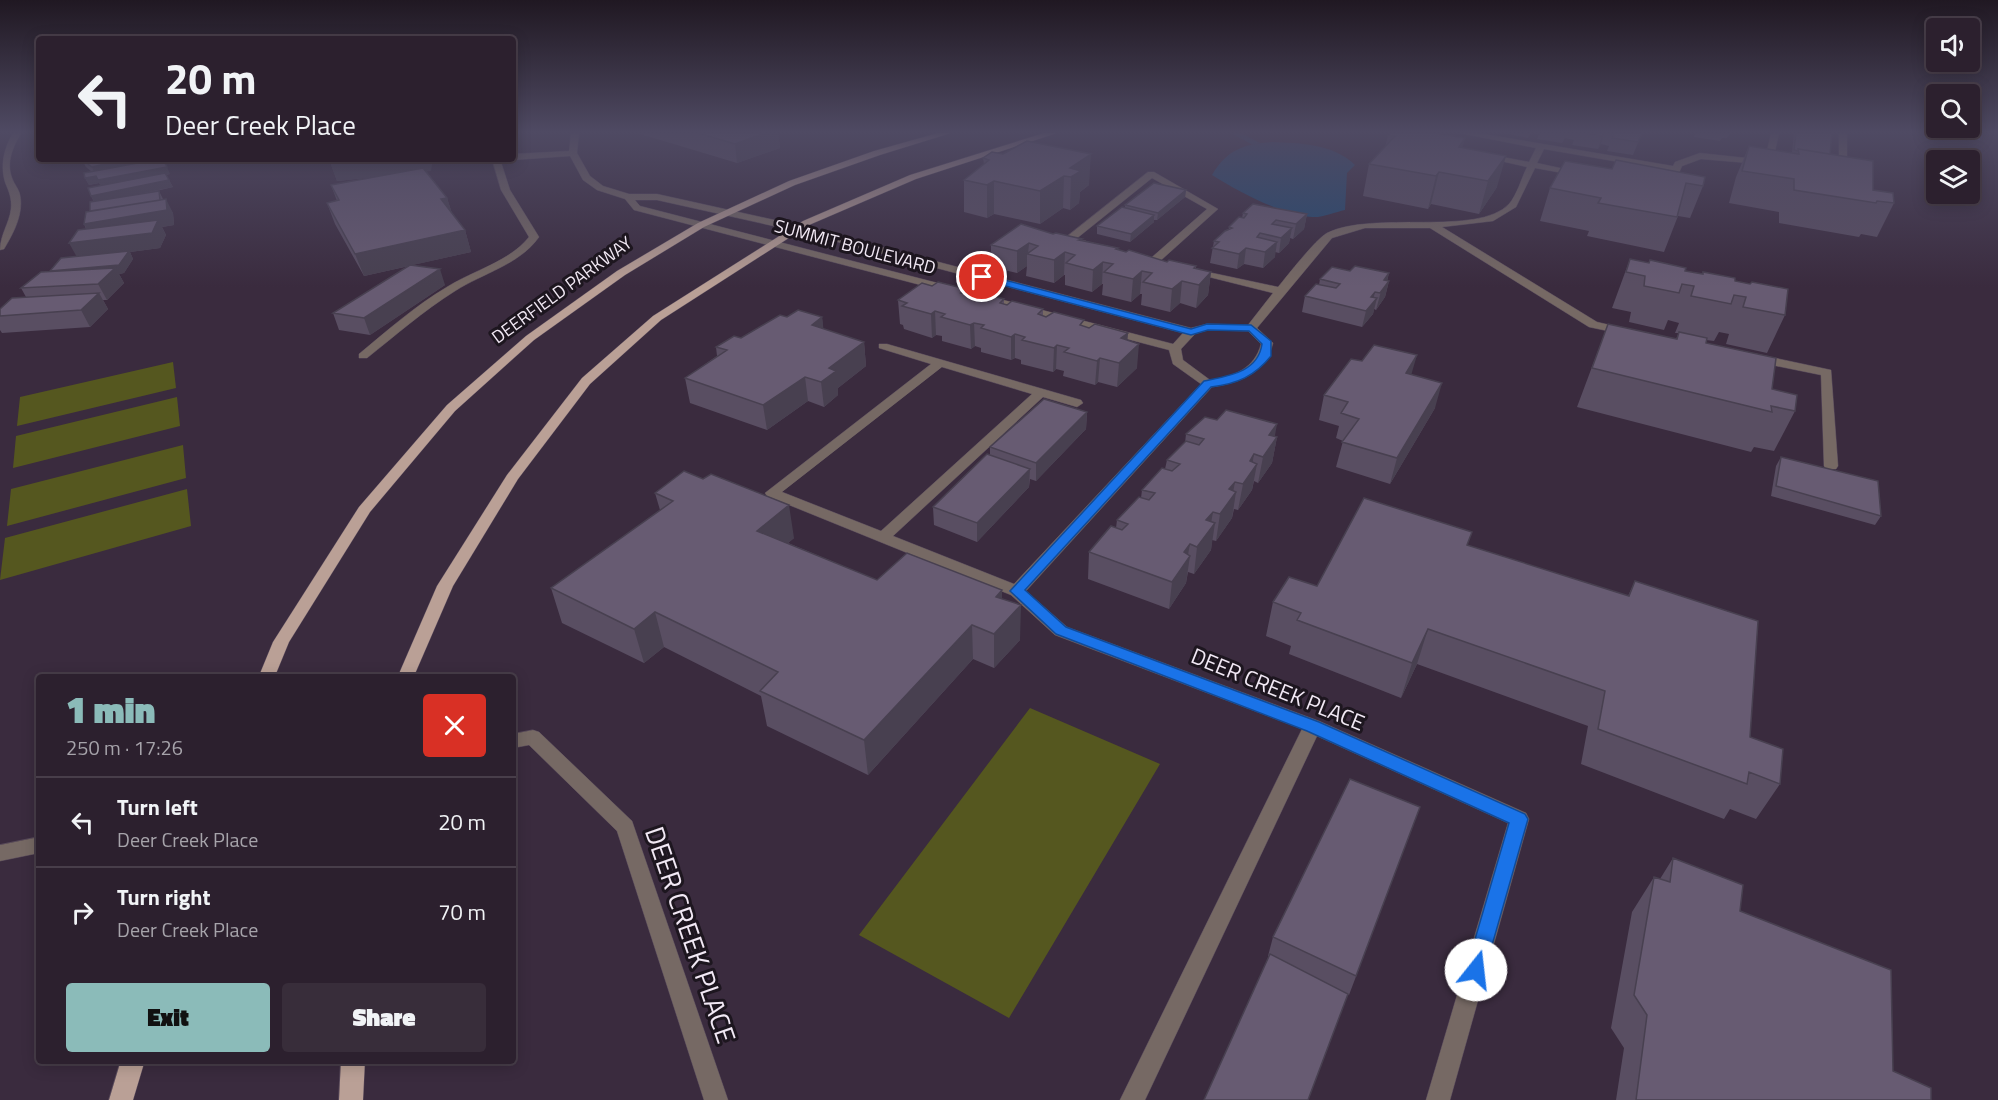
<!DOCTYPE html>
<meta charset="utf-8">
<style>
:root{--surface:#2c202e;--page:#382d3a;--text:#f1f3f6;--muted:#a6a3aa;--line:#483e4a;--accent:#8bbbb9}
body{margin:0;font-family:"Titillium Web",sans-serif;background:var(--page);color:var(--text);height:100vh;display:flex;flex-direction:column;font-size:22px;white-space:nowrap}
*{box-sizing:border-box;margin:0}
p{font-size:20px;color:var(--muted)}
.icon{flex:none;width:33px;height:33px;fill:none;stroke:currentColor;stroke-width:2;stroke-linecap:round;stroke-linejoin:round}
.map{position:relative;flex:1;overflow:hidden}
.sheet{position:absolute;left:36px;top:674px;width:480px;height:390px;display:flex;flex-direction:column;background:var(--surface);border-radius:6px;box-shadow:0 3px 15px #0003,0 0 0 2px var(--line)}
.sheet>*{flex:none}
.guide{position:absolute;left:36px;top:36px;width:480px;height:126px;border-radius:6px;box-shadow:0 3px 15px #0003,0 0 0 2px var(--line);background:#2c202e;color:var(--text);overflow:hidden}
.fabs{position:absolute;left:1926px;top:18px;display:grid;gap:12px}
.fabs a{display:grid;place-items:center;width:54px;height:54px;border-radius:6px;background:var(--surface);box-shadow:0 3px 15px #0003,0 0 0 2px var(--line);font-size:30px}
.pin{position:absolute;display:grid;place-items:center;width:51px;height:51px;color:#fff;margin:-26px;border:3px solid #fff;border-radius:50%;box-shadow:0 2px 6px #0007}
.me{position:absolute;width:66px;margin:-33px;rotate:16deg;stroke-linejoin:round;filter:drop-shadow(0 0 4px #0008)}
.turn{display:flex;align-items:center;gap:21px;height:126px;padding:0 30px;font-size:27px}
.turn .icon{width:78px;height:78px;stroke-width:2.5}
.turn b{display:block;font-size:42px;line-height:51px}
.round{display:grid;place-items:center;flex:none;width:63px;height:63px;border-radius:6px;background:var(--page)}
.head{display:flex;align-items:center;justify-content:space-between;height:102px;padding:0 30px}
h1{font-size:36px;font-weight:800;line-height:45px;color:var(--accent)}
.action{display:flex;gap:12px;margin-top:auto;padding:12px 30px}
.action a{flex:1;height:69px;border-radius:6px;background:var(--accent);color:#111;font-size:24px;font-weight:800;line-height:69px;text-align:center}
.action a+a{background:var(--page);color:var(--text)}
ul{padding:0;list-style:none}
li{display:flex;align-items:center;gap:18px;height:90px;padding:0 30px;border-top:2px solid var(--line)}
li div{flex:1}
li b{display:block;font-size:22px}
li em{font-style:normal}
.map>svg:first-child{display:block}
</style>
<div class="map">
<svg width="1998" height="1100" viewBox="0 0 1998 1100">
<rect width="100%" height="100%" fill="#3a2b3e"/>
<!-- green -->
<path fill="#55571f" d="M173,362L176,388L17,426L20,397Z
M177,397L180,426L13,468L16,436Z
M183,445L186,478L7,526L11,489Z
M187,489L191,526L0,580L5,538Z
M1030,708L1160,764L1009,1018L859,935Z"/>
<!-- water -->
<path fill="#214971" d="M1272,142C1300,143 1334,144 1355,165L1347,173L1345,210C1335,212 1322,218 1312,217C1280,214 1239,192 1212,175C1227,150 1243,144 1272,142Z"/>
<g fill="none" stroke-linecap="round" stroke-linejoin="round">
<!-- stream -->
<path fill="#214971" fill-rule="evenodd" d="M1231,133H1241L1260,143L1253,145Z"/>
<defs>
<path id="minor" d="M13,133H21C13,147 6,162 12,178C14,184 19,189 20,195C24,214 13,234 4,249L0,250C0,235 9,224 11,209C12,198 9,192 5,182C0,165 4,148 13,133Z
M571,133H579L577,153L590,176L603,186L629,194H657L797,225L1191,328L1207,324L1248,325L1273,293L1189,272V268L1278,287C1288,275 1315,240 1327,233C1373,210 1478,237 1509,204C1517,195 1522,177 1527,167L1483,157L1487,154L1529,162L1536,148L1459,133H1478L1673,166L1675,162L1700,153L1765,160L1771,133H1779L1772,165L1701,159L1682,166L1672,189L1667,192L1662,189L1671,171L1544,149L1537,163L1583,173L1579,176L1535,168L1516,207L1493,221L1442,227L1597,322L1631,330V334L1627,335L1589,327L1430,228H1365L1332,238L1257,328L1273,343C1266,373 1240,383 1212,387L1026,591L1067,627L1319,721L1526,813L1529,819L1450,1100H1426L1508,823L1317,736L1145,1100H1120L1302,729L1055,635L1011,595L767,496L765,493L931,364L879,348V344H887L1081,400L1083,403L1077,407L1043,397L893,536L1014,584L1201,384L1173,364L1169,350L634,210L625,199L597,190L583,180L570,156L513,160L511,159H513V154L569,151ZM635,200H657L796,231L1183,333L1173,344L640,206ZM1208,330L1248,331L1261,344C1255,368 1234,377 1210,380L1183,360L1181,349L1195,334ZM942,367L1032,394L881,531L782,492Z
M1839,133H1847V174L1843,177L1836,174L1839,172Z
M492,159H500L510,190L539,237C519,265 483,273 455,291C423,311 396,335 367,358H359V354C388,330 415,306 447,287C474,270 509,262 529,237L501,190Z
M1148,172H1154L1218,209L1159,262H1151V258L1207,209L1152,178L1076,239L1086,241V245L1065,242V238Z
M1756,354L1831,370L1838,466L1836,469H1826L1824,466L1821,375L1752,361V355Z
M533,730L539,732L632,821L728,1100H704L617,831L529,745L513,748V734Z
M39,837V853L0,861V845Z"/>
<path id="major" d="M938,133H951L880,155L795,185L704,227L625,275L534,340L455,411L370,512L289,642L275,676H259L273,642L359,507L447,405L526,336L617,271L698,223L789,181L874,151Z
M1044,133H1057L916,179L809,225L661,320L590,384L518,479L453,586L414,676H398L437,586L507,475L582,378L653,316L803,221L910,175Z
M121,1060H145L133,1100H109Z
M341,1060H365L363,1100H339Z"/>
</defs>
<!-- minor casing -->
<use href="#minor" stroke="#57495b" stroke-width="1"/>
<!-- major casing -->
<use href="#major" stroke="#57495b" stroke-width="1"/>
<!-- minor -->
<use href="#minor" fill="#766964" fill-rule="evenodd"/>
<!-- major -->
<use href="#major" fill="#baa096" fill-rule="evenodd"/>
</g>
<!-- wall -->
<path fill="#594e62" d="M637,133H778L780,148L737,163Z
M1504,133H1531L1528,138Z
M1534,133H1642L1633,155L1607,151L1609,146L1601,144L1598,149L1572,145L1574,140L1565,138L1562,143L1537,139L1539,134Z
M1693,133H1730L1727,138H1722L1720,141L1694,137L1695,133Z
M1794,133H1832L1830,154L1873,190L1894,203L1877,237L1861,234L1859,237L1779,223V212L1729,203L1736,177L1749,146L1792,153Z
M1388,135L1463,147L1497,187L1479,214L1431,204L1428,209L1363,196L1369,164L1385,148Z
M1027,141L1089,185L1080,192L1079,203L1070,210L1063,208L1040,224L994,214L987,218L964,212V180L984,164L983,158L1003,154Z
M78,159H137L139,163L170,174L166,175L173,187L148,193L159,191L163,199L173,213L174,225L162,227L166,235L160,248L130,252L133,259L124,273L119,274L124,283L107,300H103L108,309L90,327L2,333L0,330V309L26,297L21,288L77,257L86,229L84,224L94,202L91,196L101,186L99,183L89,185L85,178L92,172L86,167L82,160L79,161Z
M329,159L431,171H426L447,198L452,214L465,230L471,252L412,265L445,285L370,335L339,330L333,313L409,266L364,276L335,224L327,203L337,201L331,185L376,177L337,181Z
M1612,169L1703,186L1690,218L1678,216L1664,252L1587,236L1589,231L1540,221L1550,188Z
M1186,190L1185,197L1157,220H1154V222L1130,242L1097,234V226L1125,208V205Z
M1243,213L1307,214L1304,229L1293,239L1290,238L1289,243L1279,253L1275,252V257L1263,268L1244,264L1237,269L1210,263L1214,241L1229,229V227L1242,218Z
M1053,234L1118,248V250L1167,262L1196,266V268L1211,272L1208,295L1196,308L1180,303L1170,312L1141,305L1142,294H1140L1131,302L1102,295L1103,284H1102L1092,292L1065,285V275H1064L1054,283L1026,276L1027,266L1017,273L991,267V245Z
M1630,259L1702,274L1703,272L1735,281L1785,315L1767,353L1726,344L1729,334L1719,332L1714,341L1706,340V343L1772,389L1795,411L1774,451L1754,447L1751,452L1577,407L1608,324L1676,339L1679,333H1675L1679,323L1668,320L1664,330L1629,322L1631,312L1612,308Z
M1350,271L1389,273L1387,281H1389L1385,297L1376,310L1374,309L1373,314L1362,327L1302,312L1305,296L1319,285L1320,279Z
M966,294L1004,299V304L1043,309V316L1089,328L1128,333L1127,340L1137,368L1117,387L1098,382L1095,385L1063,376L1064,371L1056,369L1053,372L1021,364V360L1015,358L1011,360L981,352V348L975,346L971,349L942,341V336L936,335L932,338L904,329L903,325L900,324L898,300Z
M787,317H822L823,329L864,342L866,366L838,388V395L824,407L808,401L767,430L690,403L685,378L717,356L716,347L741,338Z
M1412,374L1435,408L1390,484L1336,467L1343,441L1336,438L1339,426L1319,420L1324,395Z
M1087,412L1086,429L1036,481L1030,479L1029,487L977,542L934,525L933,507L990,456V447Z
M1186,434L1277,437L1272,463L1258,483L1254,481L1252,490L1238,510L1234,509L1232,518L1216,541L1212,540L1211,550L1194,574L1188,572L1186,583L1169,609L1088,579L1089,552L1116,528L1117,520L1141,498L1142,490L1165,469L1167,460L1185,443Z
M1781,457L1881,516L1875,525L1771,496L1776,466Z
M655,493L794,538L788,543L877,580L1002,590V599L1020,640L994,668L973,659L868,775L767,726L761,696L664,647L644,663L562,623L551,588L660,510Z
M1472,532L1467,545L1628,596L1635,581L1750,737L1780,784L1756,819L1730,809L1724,819L1581,764L1588,726L1417,664L1401,698L1289,654L1291,646L1266,636L1273,602Z
M1420,807L1349,995L1268,956L1273,937Z
M1673,858L1740,911L1893,1071L1931,1100H1616L1624,1048L1611,1028L1632,912L1654,877L1660,879Z"/>
<!-- shaded-wall -->
<path fill="#484050" d="M765,133H778L780,148L737,163L735,144Z
M1604,133L1601,144L1598,149L1602,136Z
M1465,138L1457,169L1459,147Z
M1091,154L1089,185L1080,192L1079,203L1070,210L1071,177L1070,168Z
M1506,156L1497,187L1479,214L1488,181Z
M126,159H137L140,164L95,174L92,167Z
M329,159H433L431,171L337,181Z
M167,167L170,174L102,188L99,183L89,185L85,178L96,176Z
M1439,172L1431,204L1428,209L1436,176Z
M1064,176L1063,208L1040,224V191Z
M169,180L173,187L95,203L91,196Z
M994,181V214L987,218V185Z
M1186,190L1185,197L1157,220L1158,213Z
M447,198L454,219L441,199Z
M166,199L173,213L174,225L162,227L166,235L160,248L130,252L133,259L124,273L119,274L124,283L107,300L98,284L54,281L78,259L69,243L92,239L84,224Z
M1307,214L1304,229L1293,239L1296,224Z
M1154,215V222L1130,242L1131,234Z
M1292,228L1289,243L1279,253L1281,238Z
M465,230L471,252L364,276L355,254Z
M1277,242L1275,257L1263,268L1265,252Z
M1029,243L1028,254H1027V266L1017,273V251Z
M1246,248L1244,264L1237,269L1239,254Z
M1065,252L1064,275L1054,283V260Z
M1103,262L1102,284L1092,292L1093,270Z
M440,269L445,285L370,335L364,318Z
M1142,271L1140,294L1131,302L1133,279Z
M1211,272L1208,295L1196,308L1199,285Z
M1389,273L1386,285L1389,281L1385,297L1376,310L1384,280Z
M1182,281L1180,303L1170,312L1172,289Z
M1375,292L1372,304L1377,298L1373,314L1362,327L1366,311L1371,297Z
M99,293L108,309L90,327L81,310Z
M935,311L936,335L932,338L931,314Z
M822,317L825,341L812,325Z
M974,323L975,346L971,349L970,325Z
M1128,333L1126,356L1121,338Z
M1015,334V358L1011,360V337Z
M864,342L866,366L838,388V395L824,407L821,382L829,368Z
M1139,344L1137,368L1117,387L1119,363Z
M1057,345L1056,369L1053,372L1054,348Z
M1417,355L1410,379L1406,373Z
M1100,358L1098,382L1095,385L1097,361Z
M805,377L808,401L767,430L763,405Z
M1442,383L1435,408L1390,484L1397,458Z
M1087,412L1086,429L1036,481V463Z
M1277,424L1274,441L1277,437L1272,463L1258,483L1263,457L1269,435Z
M1254,454L1251,472L1257,464L1252,490L1238,510L1243,484L1250,461Z
M1030,469L1029,487L977,542V523Z
M1235,482L1232,498L1236,492L1232,518L1216,541L1220,514L1229,489Z
M789,505L794,538L763,564L757,531Z
M1213,512L1210,529L1215,523L1211,550L1194,574L1197,547L1206,520Z
M1190,544L1187,560L1190,556L1186,583L1169,609L1172,582L1184,552Z
M1002,590V624L996,597Z
M1021,605L1020,640L994,668V634Z
M655,612L664,647L644,663L634,629Z
M972,625L973,659L868,775L864,740Z
M1428,629L1417,664L1401,698L1412,663Z"/>
<!-- building -->
<path fill="#675b72" stroke="#484050" stroke-width="1.5" d="M698,133H765L735,144Z
M1389,133H1435L1465,138L1459,147L1506,156L1488,181L1439,172L1436,176L1369,164L1395,136L1388,135Z
M1585,133H1604L1602,136Z
M1614,133H1642L1638,142L1612,138Z
M1796,133H1832L1830,154L1798,149V151L1794,150Z
M1027,141L1091,154L1070,168L1081,171L1071,177L1064,176L1040,191L994,181L987,185L964,180L989,160L983,158L992,152L1003,154Z
M1749,146L1799,154L1798,149L1873,161V190L1893,193L1894,203L1877,201L1876,203L1794,190V179L1742,171Z
M85,159H126L92,167L82,160Z
M159,159H163L167,167L98,180L96,176L85,178L84,173Z
M330,159H349L330,161Z
M1616,160L1705,177L1703,186L1686,183L1677,217L1598,203L1601,198L1550,188L1565,161L1612,169Z
M423,168L447,198L441,199L465,230L355,254L327,203L339,200L331,185Z
M165,173L169,180L91,196L88,188Z
M1154,183L1186,190L1158,213L1125,205Z
M159,191L160,200L90,211V202Z
M166,199L167,210L84,224L86,212Z
M1253,204L1307,214L1296,224L1276,220L1272,224L1292,228L1281,238L1260,233L1257,237L1277,242L1265,252L1246,248L1239,254L1212,248L1219,242L1214,241L1225,231L1232,228L1229,227L1239,217L1244,218L1247,214L1243,213Z
M1122,207L1154,215L1131,234L1097,226Z
M158,220L152,233L69,243L78,230Z
M1021,224L1053,234L1056,233L1082,239L1079,240L1118,248L1116,249L1126,252L1129,250L1167,262L1169,260L1196,266L1194,268L1211,272L1199,285L1182,281L1172,289L1143,282L1152,273L1142,271L1133,279L1104,272L1113,264L1103,262L1093,270L1066,263L1075,255L1065,252L1054,260L1027,254L1038,246L1029,243L1017,251L991,245Z
M129,251L119,265L50,271L61,258Z
M1630,259L1649,263L1650,260L1686,268L1685,271L1703,274V272L1735,278V281L1750,284L1752,282L1788,289L1785,315L1743,307L1746,297L1734,295L1731,304L1691,296L1694,286L1682,284L1679,293L1644,286L1645,276L1626,272Z
M410,265L440,269L364,318L333,313Z
M1355,266L1389,273L1384,280L1389,281L1380,293L1375,292L1371,297L1377,298L1366,311L1305,296L1316,284L1336,288L1340,284L1320,279L1332,267L1350,271Z
M115,268L98,284L21,288L41,272Z
M938,282L966,289L961,293L969,295L975,291L1004,299L1000,303L1007,305L1012,301L1043,309L1038,314L1046,317L1054,312L1084,320L1080,325L1089,328L1095,324L1128,333L1121,338L1139,344L1119,363L1100,358L1097,361L1064,352L1069,348L1057,345L1054,348L1022,340L1025,337L1015,334L1011,337L981,328L984,325L974,323L970,325L941,317L945,314L935,311L931,314L902,306L907,303L898,300L922,283L932,286Z
M99,293L81,310L0,316V309L12,298Z
M798,310L822,317L812,325L864,342L829,368L836,371L821,382L805,377L763,405L685,378L727,350L716,347L734,336L741,338L780,315L787,317Z
M1608,324L1677,339L1679,332L1707,338L1706,343L1776,358L1772,389L1797,395L1795,411L1771,406L1772,412L1592,368Z
M1374,345L1417,355L1406,373L1442,383L1397,458L1342,442L1359,419L1341,413L1348,402L1324,395L1351,359L1362,361Z
M1044,399L1087,412L1036,463L990,447Z
M1226,410L1277,424L1269,435L1277,437L1263,457L1254,454L1250,461L1257,464L1243,484L1235,482L1229,489L1236,492L1220,514L1213,512L1206,520L1215,523L1197,547L1190,544L1184,552L1190,556L1172,582L1089,552L1111,526L1122,530L1128,524L1117,520L1139,497L1149,500L1155,493L1142,490L1162,468L1172,471L1180,464L1167,460L1186,441L1199,445L1204,439L1186,434L1205,417L1217,420Z
M987,454L1030,469L977,523L933,507Z
M1781,457L1878,481L1881,516L1776,486Z
M684,471L703,479L711,474L789,505L757,531L877,580L907,553L1002,590L996,597L1021,605L994,634L972,625L864,740L760,691L778,672L655,612L634,629L551,588L673,501L655,493Z
M1364,498L1472,532L1467,545L1629,596L1635,581L1758,621L1750,737L1783,749L1780,784L1749,772L1747,784L1598,729L1605,691L1428,629L1412,663L1297,620L1301,613L1273,602L1289,577L1317,586Z
M1350,779L1420,807L1356,976L1273,937Z
M1673,858L1743,885L1740,911L1891,970L1893,1071L1931,1088V1100H1636L1647,1015L1634,995L1654,877L1670,882Z
M1270,954L1348,994L1308,1100H1204Z"/>
<!-- sky -->
<linearGradient id="sky" x2="0" y2="1"><stop stop-color="#201822"/><stop offset="0.46" stop-color="#4f4a63"/><stop offset="1" stop-color="#4f4a63" stop-opacity="0"/></linearGradient>
<rect width="1998" height="287" fill="url(#sky)"/>
<!-- route -->
<path fill="#1a73e8" stroke="#114b97" stroke-width="1.5" d="M982,274L1191,329L1207,324L1251,325L1271,341V356C1255,376 1237,384 1211,387L1025,590L1066,627L1319,722L1525,814L1528,819L1483,977L1476,980L1468,977L1466,970L1509,823L1307,731L1056,634L1010,591L1204,381C1227,376 1258,373 1262,344L1249,331L1208,330L1191,335L979,279V275Z"/>
<g text-anchor="middle" stroke-width="6" stroke-linejoin="round" paint-order="stroke">
<!-- far-street labels -->
<g font-size="18" fill="#f2e9f5" stroke="#1d161f">
<text transform="translate(855 247) rotate(15)" y="6">SUMMIT BOULEVARD</text>
<text transform="translate(562 290) rotate(-36)" y="6">DEERFIELD PARKWAY</text>
</g>
<!-- street labels -->
<g font-size="22" fill="#f2e9f5" stroke="#1d161f">
<text transform="translate(1278 689) rotate(22)" y="8">DEER CREEK PLACE</text>
</g>
<!-- near-street labels -->
<g font-size="27" fill="#f2e9f5" stroke="#1d161f">
<text transform="translate(690 935) rotate(71)" y="9">DEER CREEK PLACE</text>
</g>
</g>
</svg>
<div class="fabs">
<a><svg class="icon" aria-label="sound" viewBox="0 0 24 24"><path d="M4 9h4l5-4v14l-5-4H4zM17 9q2 3 0 6"/></svg></a>
<a><svg class="icon" aria-label="search" viewBox="0 0 24 24"><circle cx="10" cy="10" r="6"/><path d="M15 15l6 6"/></svg></a>
<a><svg class="icon" aria-label="layers" viewBox="0 0 24 24"><path d="M12 4l9 5-9 5-9-5zM3 14l9 5 9-5"/></svg></a>
</div>
<div class="pin" style="left:982px;top:277px;background:#d93025"><svg class="icon" aria-label="arrive" viewBox="0 0 24 24"><path d="M6 21V4h12l-3 4 3 4H6"/></svg></div>
<svg class="me" style="left:1476px;top:970px" viewBox="-20 -20 40 40"><circle r="19" fill="#fff"/><path d="M0-13L10 11 0 6-10 11z" fill="#1a73e8"/></svg>
<div class="guide">
<div class="turn"><svg class="icon" aria-label="left" viewBox="0 0 24 24"><path d="M17 20v-9H6M10 6l-5 5 5 5"/></svg><div><b>20 m</b>Deer Creek Place</div></div>
</div>
<section class="sheet">
<div class="head"><div><h1>1 min</h1><p>250 m · 17:26</p></div><a class="round" style="background:#d93025;color:#fff"><svg class="icon" aria-label="close" viewBox="0 0 24 24"><path d="M6 6l12 12M18 6L6 18"/></svg></a></div>
<ul>
<li><svg class="icon" aria-label="left" viewBox="0 0 24 24"><path d="M17 20v-9H6M10 6l-5 5 5 5"/></svg><div><b>Turn left</b><p>Deer Creek Place</p></div><em>20 m</em></li>
<li><svg class="icon" aria-label="right" viewBox="0 0 24 24"><path d="M7 20v-9h11M14 6l5 5-5 5"/></svg><div><b>Turn right</b><p>Deer Creek Place</p></div><em>70 m</em></li>
</ul>
<div class="action"><a>Exit</a><a>Share</a></div>
</section>
</div>
